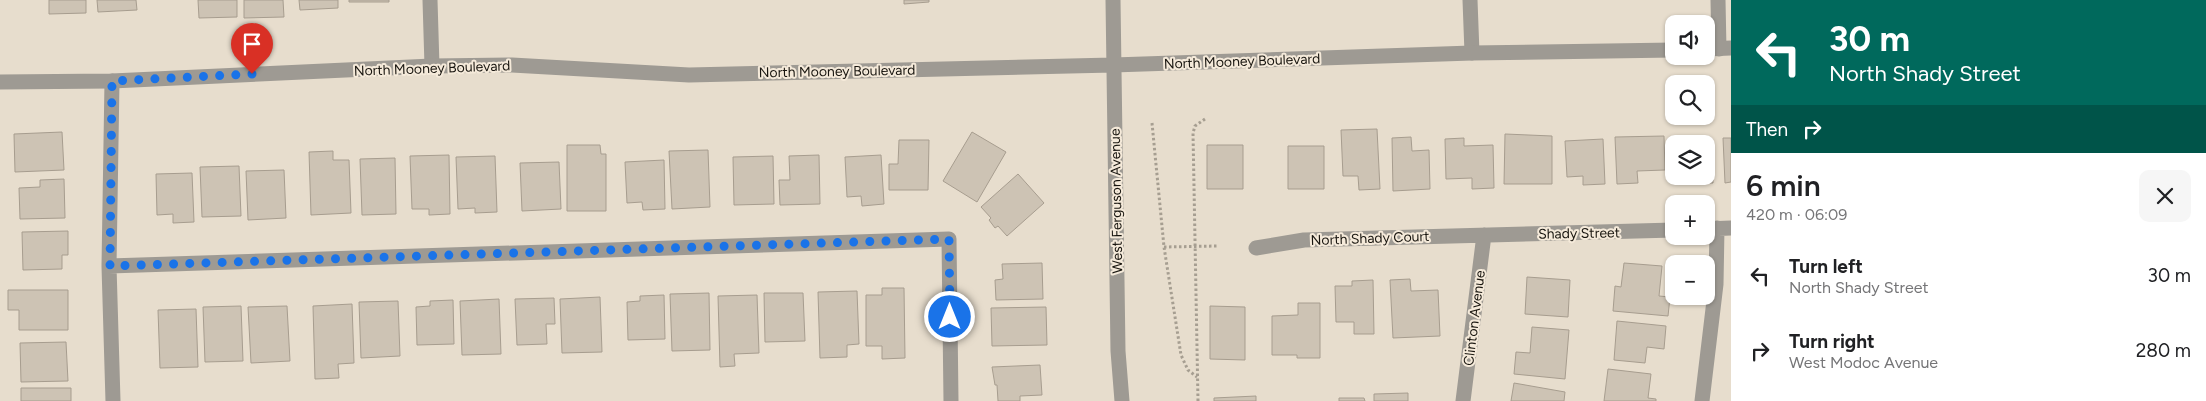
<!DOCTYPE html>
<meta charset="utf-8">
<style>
:root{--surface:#fff;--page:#f6f6f6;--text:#202124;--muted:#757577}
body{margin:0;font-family:Figtree,sans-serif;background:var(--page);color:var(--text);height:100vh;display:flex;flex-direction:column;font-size:19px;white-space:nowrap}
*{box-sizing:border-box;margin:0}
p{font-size:16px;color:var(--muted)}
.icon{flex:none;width:28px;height:28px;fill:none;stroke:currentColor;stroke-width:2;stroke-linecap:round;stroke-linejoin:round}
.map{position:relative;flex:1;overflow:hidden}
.side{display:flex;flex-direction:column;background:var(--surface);width:475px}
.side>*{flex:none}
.guide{background:#00695c;color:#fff;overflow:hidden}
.buttons{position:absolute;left:1665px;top:15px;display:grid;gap:10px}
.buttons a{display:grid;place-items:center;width:50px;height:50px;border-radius:10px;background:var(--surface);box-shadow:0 1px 4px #0004;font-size:25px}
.pin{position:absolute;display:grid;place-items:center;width:42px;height:42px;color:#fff;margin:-51px -21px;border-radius:50% 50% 50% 0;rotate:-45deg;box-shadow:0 0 5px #0007}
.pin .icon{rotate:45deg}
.me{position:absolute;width:55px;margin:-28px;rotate:0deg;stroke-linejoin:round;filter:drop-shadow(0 0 4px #0008)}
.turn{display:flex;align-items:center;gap:18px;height:105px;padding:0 15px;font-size:22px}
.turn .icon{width:65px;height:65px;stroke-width:2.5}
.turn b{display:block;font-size:35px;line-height:42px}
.then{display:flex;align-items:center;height:48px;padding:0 15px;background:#0003;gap:10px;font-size:19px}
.round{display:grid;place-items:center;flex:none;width:52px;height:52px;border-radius:10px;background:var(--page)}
.head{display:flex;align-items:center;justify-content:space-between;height:85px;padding:0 15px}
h1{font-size:30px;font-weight:600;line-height:38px}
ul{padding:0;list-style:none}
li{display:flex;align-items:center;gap:15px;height:75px;padding:0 15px}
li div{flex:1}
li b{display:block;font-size:19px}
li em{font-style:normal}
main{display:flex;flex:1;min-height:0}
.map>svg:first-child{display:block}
</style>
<main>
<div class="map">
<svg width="1731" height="401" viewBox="0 0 1731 401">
<rect width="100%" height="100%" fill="#e7ddcd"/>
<!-- building -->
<path fill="#cdc3b4" stroke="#a79d8f" d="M49,0H86V13L49,14Z
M97,0H136L137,10L98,12Z
M198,0H237V17L199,18Z
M244,0H283L284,17L244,18Z
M299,0H338V8L300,10Z
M349,0H389V2H349Z
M904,0H929V2L904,4Z
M1377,129L1380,189L1359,190L1358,176H1343L1341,130Z
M62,132L64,170L15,172L14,134Z
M972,132L1006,152L977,202L943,181Z
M1505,134L1552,136V184H1504Z
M1664,136L1665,170L1637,171L1638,183L1617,184L1615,137Z
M1411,137L1412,151L1429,150L1430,189L1393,191L1392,138Z
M1464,138V146L1493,145L1494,188L1472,189V178L1446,179L1445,139Z
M1723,138H1731V182L1725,183Z
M1603,139L1605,184L1583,185V176L1567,177L1565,141Z
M1712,139L1713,183H1677L1676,176H1706V144H1676L1675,140Z
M899,140H929L928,190H889V164H898Z
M567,145H600L601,154H606V211H567Z
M1207,145H1243V189H1207Z
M1288,146H1324V189H1288Z
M708,150L710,207L672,209L669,151Z
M333,151V160H349L351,213L311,215L309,152Z
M449,155L450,214L429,215V209H412L410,156Z
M819,155L820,204L780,205L779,180H790L789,156Z
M881,155L884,204L862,206L861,196L847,197L845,157Z
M495,156L497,212L475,213V208L458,209L456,157Z
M773,156L774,204L734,205L733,157Z
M395,158L396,214L362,215L360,159Z
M664,160L665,209L643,210L642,202L627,203L625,162Z
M559,162L561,209L522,211L520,163Z
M239,166L241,216L202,217L200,167Z
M284,170L286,218L248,220L246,171Z
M192,173L194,222L173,223V214L157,215L156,174Z
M1018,174L1044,203L1007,236L998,226L995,228L989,220L991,218L981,207Z
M64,179L65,218L20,219L19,188L40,187V180Z
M68,231V255H62V269L23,270L22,232Z
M1042,263L1043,299L996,300L995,280L1003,279L1002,264Z
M1624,263L1662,266L1659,296L1670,297L1668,316L1613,311L1615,286L1621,287Z
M1527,277L1570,280L1568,317L1525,314Z
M1410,279L1411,291L1438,290L1440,336L1393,338L1390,280Z
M1373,280L1374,334H1354V322H1336L1335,286H1352V281Z
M882,288H904L905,358L882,359V346H866V295H882Z
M8,290H68V330H19V310H8Z
M857,291L859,344L847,345V357L820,358L818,292Z
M709,293L710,350L672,351L670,294Z
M764,293H803L805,341L765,342Z
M664,295L665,339L628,340L627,302L640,301V296Z
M757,295L759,353L734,354L735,366L720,367L718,296Z
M600,297L602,352L562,353L560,299Z
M554,298L555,324H546L547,344L517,345L515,299Z
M499,299L501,354L462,355L460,301Z
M453,300L454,344L417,345L416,307L430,306V301Z
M398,301L400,356L361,358L359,302Z
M1298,303H1320V358H1297V355H1272V316L1298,315Z
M352,304L354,363L338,364L339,378L315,379L313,306Z
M241,306L243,361L205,362L203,307Z
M287,306L290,361L251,363L248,307Z
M1210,306L1245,307V360L1210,359Z
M1046,307L1047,345L992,346L991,308Z
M196,309L198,367L160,368L158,310Z
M1617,321L1666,326L1664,349L1647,347L1645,363L1614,360Z
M1532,327L1569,330L1565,379L1514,374L1516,352L1530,353Z
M66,342L68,381L21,382L20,343Z
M1040,365L1042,395L1020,396V401H998L997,385H995L992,367Z
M1608,369L1651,374L1648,398L1656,399V401H1604Z
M1514,383L1565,392L1564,401H1511Z
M21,388H71V401H21Z
M1408,393V401H1374V394Z
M1256,396V401H1214V398Z
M1339,398H1364L1365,401H1339Z"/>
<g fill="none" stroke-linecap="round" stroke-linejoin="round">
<!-- path -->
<path stroke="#a69e91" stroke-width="3" stroke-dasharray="2.5 2.5" stroke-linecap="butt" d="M1152,123L1164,247L1181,355L1188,370L1197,377
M1164,247L1218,246
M1198,401L1193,133L1195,126L1205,119"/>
<!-- minor -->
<path stroke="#9e9a93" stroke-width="15" d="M430,0L432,66
M1470,0L1472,53
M1718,0L1719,49
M112,81L109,266L113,401
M1706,229L1731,228
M1256,248L1304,240L1674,230
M109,266L949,239L951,401
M1463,401L1484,235
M1702,401L1716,284L1717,228"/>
<!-- tertiary -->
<path stroke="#9e9a93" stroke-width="15" d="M1113,0L1118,351L1122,401
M1706,49L1731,48
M0,82L112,81L432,66L512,65L689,75L1113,65L1472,53L1674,50"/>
</g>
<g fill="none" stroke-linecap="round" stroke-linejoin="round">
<!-- route -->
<path stroke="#1a73e8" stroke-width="9" stroke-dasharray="0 16.2" d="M252,74L112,81L110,266L949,239L950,317"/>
</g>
<g text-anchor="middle" stroke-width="4" stroke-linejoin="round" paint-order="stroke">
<!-- street labels -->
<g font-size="14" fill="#18150f" stroke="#f5eada">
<text transform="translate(1242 61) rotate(-2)" y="5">North Mooney Boulevard</text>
<text transform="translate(432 68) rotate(-2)" y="5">North Mooney Boulevard</text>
<text transform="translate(837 71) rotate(-1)" y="5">North Mooney Boulevard</text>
<text transform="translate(1116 201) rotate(-91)" y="5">West Ferguson Avenue</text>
<text transform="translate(1579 233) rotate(-1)" y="5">Shady Street</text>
<text transform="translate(1370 238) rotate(-2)" y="5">North Shady Court</text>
<text transform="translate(1474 318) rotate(-83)" y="5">Clinton Avenue</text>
</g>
</g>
</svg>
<div class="buttons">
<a><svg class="icon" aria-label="sound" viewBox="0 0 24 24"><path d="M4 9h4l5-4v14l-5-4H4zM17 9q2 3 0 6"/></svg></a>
<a><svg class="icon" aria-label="search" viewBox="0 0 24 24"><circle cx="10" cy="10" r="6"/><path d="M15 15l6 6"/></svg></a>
<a><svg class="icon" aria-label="layers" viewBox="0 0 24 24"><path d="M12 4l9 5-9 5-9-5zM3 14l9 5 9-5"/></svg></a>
<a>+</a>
<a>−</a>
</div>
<div class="pin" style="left:252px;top:74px;background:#d93025"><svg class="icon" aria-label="arrive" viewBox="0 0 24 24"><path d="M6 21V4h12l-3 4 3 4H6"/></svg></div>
<svg class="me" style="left:950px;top:317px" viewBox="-20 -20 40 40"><circle r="17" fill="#1a73e8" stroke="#fff" stroke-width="3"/><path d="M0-11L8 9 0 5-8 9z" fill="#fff"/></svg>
</div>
<section class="side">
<div class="guide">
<div class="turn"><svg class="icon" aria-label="left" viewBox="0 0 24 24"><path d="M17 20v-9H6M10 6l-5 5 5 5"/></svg><div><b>30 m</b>North Shady Street</div></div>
<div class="then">Then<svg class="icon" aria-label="right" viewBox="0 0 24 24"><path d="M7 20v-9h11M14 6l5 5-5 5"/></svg></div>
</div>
<div class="head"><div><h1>6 min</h1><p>420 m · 06:09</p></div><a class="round"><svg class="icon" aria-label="close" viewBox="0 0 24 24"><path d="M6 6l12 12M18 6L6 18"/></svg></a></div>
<ul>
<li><svg class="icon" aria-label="left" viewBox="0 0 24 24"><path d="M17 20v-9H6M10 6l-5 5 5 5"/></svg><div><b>Turn left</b><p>North Shady Street</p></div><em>30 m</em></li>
<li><svg class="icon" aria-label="right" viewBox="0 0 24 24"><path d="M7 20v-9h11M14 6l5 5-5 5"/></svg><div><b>Turn right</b><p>West Modoc Avenue</p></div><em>280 m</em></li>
</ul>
</section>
</main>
